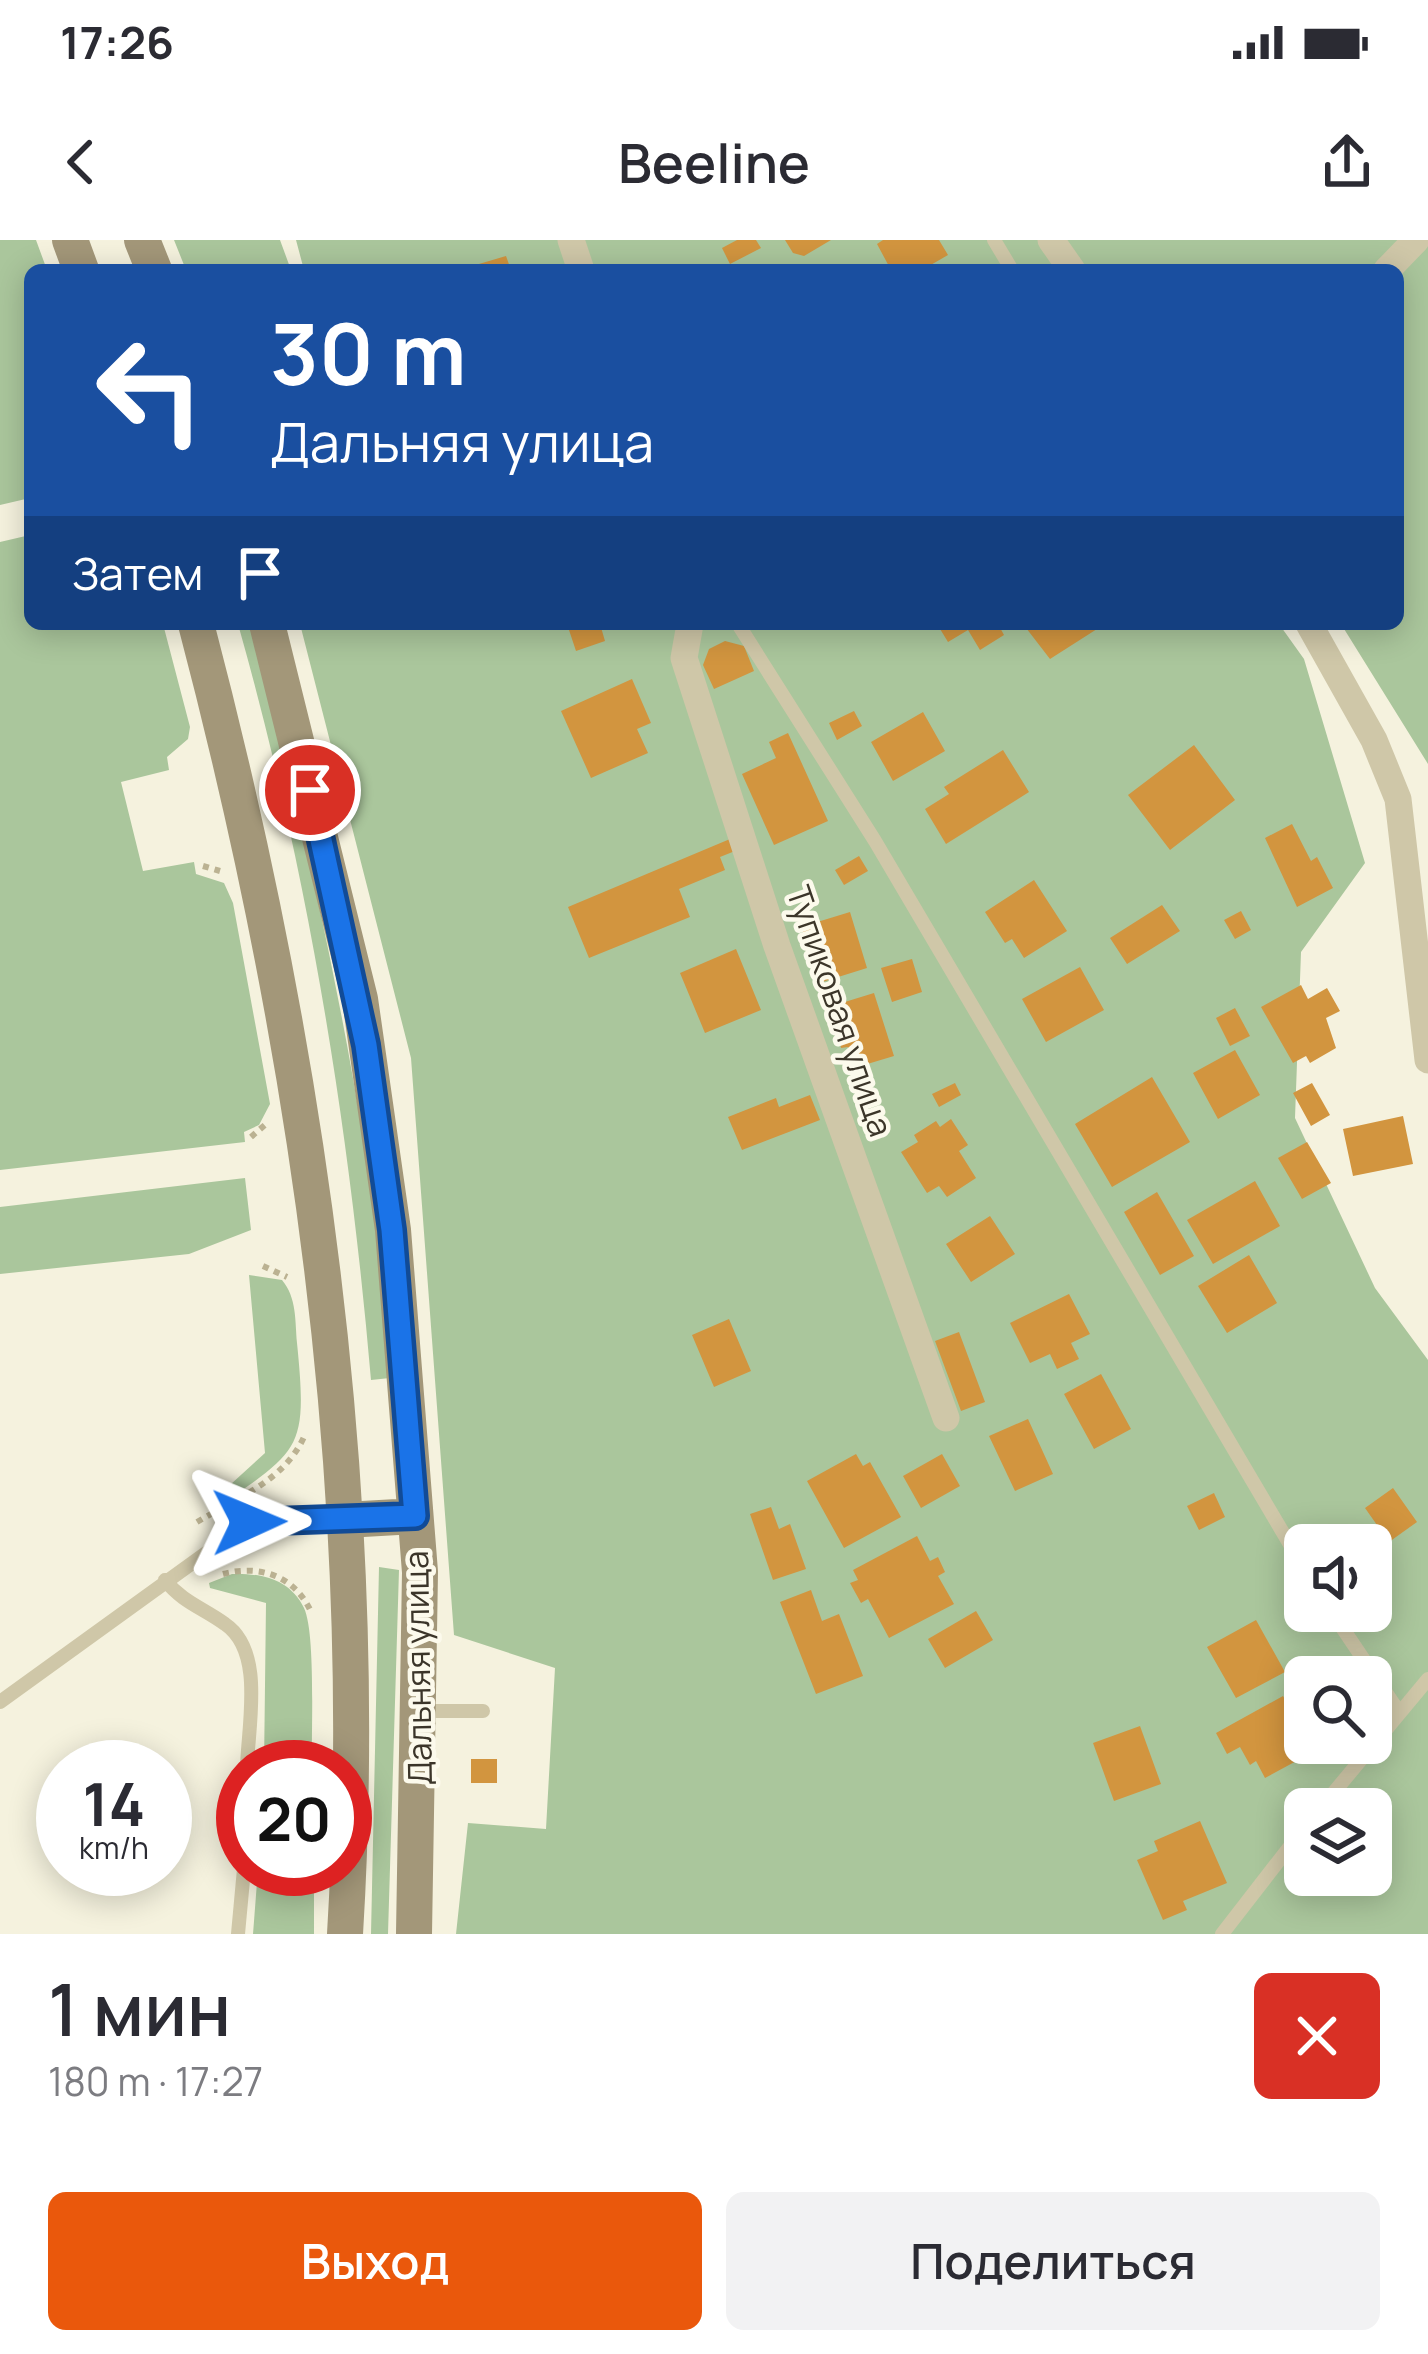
<!DOCTYPE html>
<html lang="ru">
<meta charset="utf-8">
<style>
:root{--surface:#fff;--page:#f2f2f3;--text:#2b2b33;--muted:#7c7c81;--accent:#ea580c}
body{margin:0;font-family:Manrope,sans-serif;background:var(--page);color:var(--text);height:100vh;display:flex;flex-direction:column;font-size:45px;white-space:nowrap}
*{box-sizing:border-box;margin:0}
p{font-size:39px;color:var(--muted)}
.icon{flex:none;width:66px;height:66px;fill:none;stroke:currentColor;stroke-width:2;stroke-linecap:round;stroke-linejoin:round}
.map{position:relative;height:1694px;overflow:hidden}
.panel{display:flex;flex-direction:column;background:var(--surface);flex:1}
.panel>*{flex:none}
.hud{position:absolute;left:24px;top:24px;width:1380px;height:366px;border-radius:18px;box-shadow:0 6px 30px #0003;background:#1a4fa0;color:#fff;overflow:hidden}
.fabs{position:absolute;left:1284px;top:1284px;display:grid;gap:24px}
.fabs a{display:grid;place-items:center;width:108px;height:108px;border-radius:18px;background:var(--surface);box-shadow:0 6px 30px #0003;font-size:60px}
.speed{position:absolute;left:36px;top:1500px;display:flex;gap:24px;font-size:60px;font-weight:700;text-align:center}
.speed>*{display:grid;place-content:center;width:156px;height:156px;border-radius:50%;background:var(--surface);box-shadow:0 6px 30px #0003;line-height:1}
.speed small{font-size:30px;font-weight:400}
.speed .limit{border:18px solid #d22;background:#fff;color:#111}
.pin{position:absolute;display:grid;place-items:center;width:102px;height:102px;color:#fff;margin:-51px;border:6px solid #fff;border-radius:50%;box-shadow:0 3px 12px #0007}
.me{position:absolute;width:132px;margin:-66px;rotate:89deg;stroke-linejoin:round;filter:drop-shadow(0 0 9px #0008)}
.turn{display:flex;align-items:center;gap:42px;height:252px;padding:0 48px;font-size:54px}
.turn .icon{width:156px;height:156px;stroke-width:2.5}
.turn b{display:block;font-size:84px;line-height:102px}
.then{display:flex;align-items:center;height:114px;padding:0 48px;background:#0003;gap:24px;font-size:45px}
.round{display:grid;place-items:center;flex:none;width:126px;height:126px;border-radius:18px;background:var(--page)}
.headline{display:flex;align-items:center;justify-content:space-between;height:204px;padding:0 48px}
h1{font-size:72px;font-weight:600;line-height:90px}
.action{display:flex;gap:24px;margin-top:auto;padding:24px 48px}
.action a{flex:1;height:138px;border-radius:18px;background:var(--accent);color:#fff;font-size:48px;font-weight:600;line-height:138px;text-align:center}
.action a+a{background:var(--page);color:var(--text)}
.status{display:flex;justify-content:space-between;align-items:center;height:84px;padding:0 60px;background:var(--surface);direction:ltr}
.status svg{height:33px;fill:currentColor}
header{display:flex;justify-content:space-between;align-items:center;height:156px;padding:0 48px;background:var(--surface);font-size:54px;font-weight:600}
.map>svg:first-child{display:block}
</style>
<div class="status"><b>17:26</b><svg viewBox="0 0 49 12"><path d="M0 12V9h3v3zM5 12V6h3v6zM10 12V3h3v9zM15 12V0h3v12zM26 1h20v11H26zM47 4h2v5h-2z"/></svg></div>
<header><svg class="icon" aria-label="back" viewBox="0 0 24 24"><path d="M15 5l-7 7 7 7"/></svg>Beeline<svg class="icon" aria-label="share" viewBox="0 0 24 24"><path d="M12 15V3M7 8l5-5 5 5M5 13v7h14v-7"/></svg></header>
<div class="map">
<svg width="1428" height="1694" viewBox="0 0 1428 1694">
<rect width="100%" height="100%" fill="#f5f2de"/>
<!-- green -->
<path fill="#aac69c" fill-rule="evenodd" d="M0,0H36L47,30H30V258L0,265Z
M174,0H280L291,30H186Z
M296,0H1428V524L1341,384H1398V30H304Z
M30,295V384H163L190,487L188,499L167,517L169,530L121,542L143,631L194,622L196,634L224,643L233,663L270,864L259,885L244,892L245,902L0,930V302Z
M238,384H254C313,633 374,882 390,1138L371,1140C349,885 308,631 238,384Z
M300,384H1279L1304,419L1365,623L1301,712L1295,878L1375,1048L1428,1120V1694H456L468,1583L546,1589L555,1428L454,1395L411,818ZM1305,1305H1371V1371H1305ZM1305,1437H1371V1503H1305ZM1305,1569H1371V1635H1305Z
M245,938L251,990L189,1014L0,1034V967Z
M249,1035L282,1040C297,1058 295,1081 297,1103C308,1212 300,1210 213,1270L208,1265L265,1213Z
M379,1327L399,1330L388,1694H371Z
M232,1334C261,1333 290,1339 304,1368C316,1394 311,1493 312,1527H264L266,1363L210,1348L209,1343Z
M258,1629H314V1694H253Z"/>
<!-- building -->
<path fill="#d2953f" d="M737,0H756L761,8L730,24L722,8Z
M785,0H831L804,16L793,13Z
M883,0H939L948,15L922,30H891L877,4Z
M506,16L511,30H463L462,29Z
M567,384H600L605,401L576,411Z
M937,384H998L1004,395L980,410L968,390L948,402Z
M1023,384H1094L1097,389L1050,419Z
M725,401L744,406L754,431L714,449L703,425L709,409Z
M632,439L651,483L637,489L648,513L591,538L561,471Z
M854,471L862,486L837,500L829,483Z
M923,472L945,511L893,541L871,502Z
M788,493L828,581L774,605L742,534L776,518L769,502Z
M1194,505L1235,560L1170,610L1128,555Z
M1003,510L1029,552L946,604L925,569L949,554L944,547Z
M1292,584L1311,621L1317,617L1333,648L1297,667L1265,598Z
M730,599L735,611L720,617L725,630L679,649L690,677L589,718L568,667Z
M859,616L868,631L844,645L835,630Z
M1034,640L1067,691L1024,718L1012,699L1005,703L985,672Z
M1162,665L1180,691L1127,724L1110,698Z
M1241,671L1251,690L1235,699L1224,680Z
M850,672L867,728L819,743L801,687Z
M736,709L761,770L705,793L680,733Z
M912,719L922,752L892,762L881,728Z
M1080,727L1104,770L1046,802L1022,759Z
M1301,745L1308,759L1327,748L1340,771L1326,778L1336,808L1310,823L1306,816L1293,823L1261,767Z
M874,753L894,816L854,828L848,807L841,808L835,765Z
M1235,768L1250,796L1230,806L1216,778Z
M1235,810L1260,855L1218,879L1193,833Z
M1152,837L1190,902L1112,947L1075,884Z
M955,843L961,855L939,867L932,854Z
M1312,843L1330,875L1311,886L1293,853Z
M810,855L820,880L742,910L728,877L776,858L779,867Z
M1403,876L1413,924L1353,936L1343,889Z
M951,879L968,905L959,911L976,938L947,957L939,946L927,953L901,912L918,902L914,895L936,881L940,887Z
M1307,902L1331,943L1302,959L1278,918Z
M1255,941L1280,986L1213,1024L1187,980Z
M1157,952L1194,1016L1160,1035L1124,972Z
M990,976L1015,1014L971,1042L946,1004Z
M1249,1015L1277,1063L1227,1093L1198,1046Z
M1069,1054L1090,1094L1071,1103L1079,1119L1057,1129L1050,1114L1030,1123L1010,1083Z
M729,1079L751,1131L714,1147L692,1095Z
M959,1092L985,1162L961,1171L935,1101Z
M1101,1134L1131,1189L1094,1209L1064,1154Z
M1028,1179L1053,1234L1015,1251L989,1196Z
M856,1214L863,1226L870,1222L901,1277L844,1308L807,1241Z
M942,1214L960,1246L921,1268L903,1236Z
M1393,1248L1417,1282L1389,1302L1365,1268Z
M1214,1253L1225,1277L1199,1290L1187,1266Z
M771,1267L779,1289L790,1284L806,1329L773,1340L750,1274Z
M917,1296L930,1321L938,1317L945,1332L938,1336L954,1364L889,1398L868,1359L861,1363L850,1343L858,1340L853,1330Z
M811,1350L822,1381L839,1374L863,1436L816,1454L780,1362Z
M976,1371L993,1400L945,1428L928,1399Z
M1256,1380L1285,1432L1236,1458L1207,1407Z
M1283,1456L1293,1474L1300,1471L1305,1480V1503L1313,1512L1265,1538L1256,1521L1250,1525L1240,1507L1227,1514L1216,1493Z
M1140,1486L1161,1544L1114,1561L1093,1503Z
M471,1519H497V1543H471Z
M1200,1581L1227,1643L1183,1661L1187,1670L1163,1680L1137,1620L1158,1611L1154,1601Z"/>
<g fill="none" stroke-linecap="round" stroke-linejoin="round">
<!-- path -->
<path stroke="#bbb292" stroke-width="6" stroke-dasharray="6 6" stroke-linecap="butt" d="M203,626L220,631
M251,897L266,884
M263,1026L287,1037
M197,1282C237,1258 284,1241 304,1197
M223,1334C260,1324 296,1336 312,1374"/>
<!-- lane -->
<path stroke="#cfc7a8" stroke-width="14" d="M994,0L1012,30
M738,384L875,601L1305,1330
M165,1340C182,1362 203,1368 225,1384C265,1411 248,1485 247,1527
M1331,1371L1399,1472
M0,1462L249,1282L345,1280
M421,1471H483
M1320,1569L1428,1439
M238,1694L244,1629
M1222,1694L1305,1587"/>
<!-- street -->
<path stroke="#cfc7a8" stroke-width="27" d="M571,0L581,30
M1051,0L1072,30
M1387,30L1416,0
M690,384L684,418L777,706L946,1178
M1309,384L1374,500L1398,559L1428,820"/>
<!-- secondary -->
<path stroke="#a39779" stroke-width="36" d="M70,0L81,30
M142,0L154,30
M196,384C308,809 372,1254 345,1694
M267,384L360,759L393,990L420,1332L414,1694
M345,1280L415,1276"/>
</g>
<g fill="none" stroke-linecap="round" stroke-linejoin="round">
<defs>
<path id="route" d="M249,1282L415,1276L392,990L366,805L310,550"/>
</defs>
<!-- route casing -->
<use href="#route" stroke="#114b97" stroke-width="30"/>
<!-- route -->
<use href="#route" stroke="#1a73e8" stroke-width="21"/>
</g>
<g text-anchor="middle" stroke-width="9" stroke-linejoin="round" paint-order="stroke">
<!-- street labels -->
<g font-size="33" fill="#3b3529" stroke="#fcfaec">
<text transform="translate(840 771) rotate(71)" y="12">Тупиковая улица</text>
<text transform="translate(418 1428) rotate(-91)" y="12">Дальняя улица</text>
</g>
</g>
</svg>
<div class="fabs">
<a><svg class="icon" aria-label="sound" viewBox="0 0 24 24"><path d="M4 9h4l5-4v14l-5-4H4zM17 9q2 3 0 6"/></svg></a>
<a><svg class="icon" aria-label="search" viewBox="0 0 24 24"><circle cx="10" cy="10" r="6"/><path d="M15 15l6 6"/></svg></a>
<a><svg class="icon" aria-label="layers" viewBox="0 0 24 24"><path d="M12 4l9 5-9 5-9-5zM3 14l9 5 9-5"/></svg></a>
</div>
<div class="speed"><div>14<small>km/h</small></div><div class="limit">20</div></div>
<div class="pin" style="left:310px;top:550px;background:#d93025"><svg class="icon" aria-label="arrive" viewBox="0 0 24 24"><path d="M6 21V4h12l-3 4 3 4H6"/></svg></div>
<svg class="me" style="left:249px;top:1282px" viewBox="-20 -20 40 40"><path d="M0-17L14 15 0 8-14 15z" fill="#1a73e8" stroke="#fff" stroke-width="4"/></svg>
<div class="hud">
<div class="turn"><svg class="icon" aria-label="left" viewBox="0 0 24 24"><path d="M17 20v-9H6M10 6l-5 5 5 5"/></svg><div><b>30 m</b>Дальняя улица</div></div>
<div class="then">Затем<svg class="icon" aria-label="arrive" viewBox="0 0 24 24"><path d="M6 21V4h12l-3 4 3 4H6"/></svg></div>
</div>
</div>
<section class="panel">
<div class="headline"><div><h1>1 мин</h1><p>180 m · 17:27</p></div><a class="round" style="background:#d93025;color:#fff"><svg class="icon" aria-label="close" viewBox="0 0 24 24"><path d="M6 6l12 12M18 6L6 18"/></svg></a></div>
<div class="action"><a>Выход</a><a>Поделиться</a></div>
</section>
